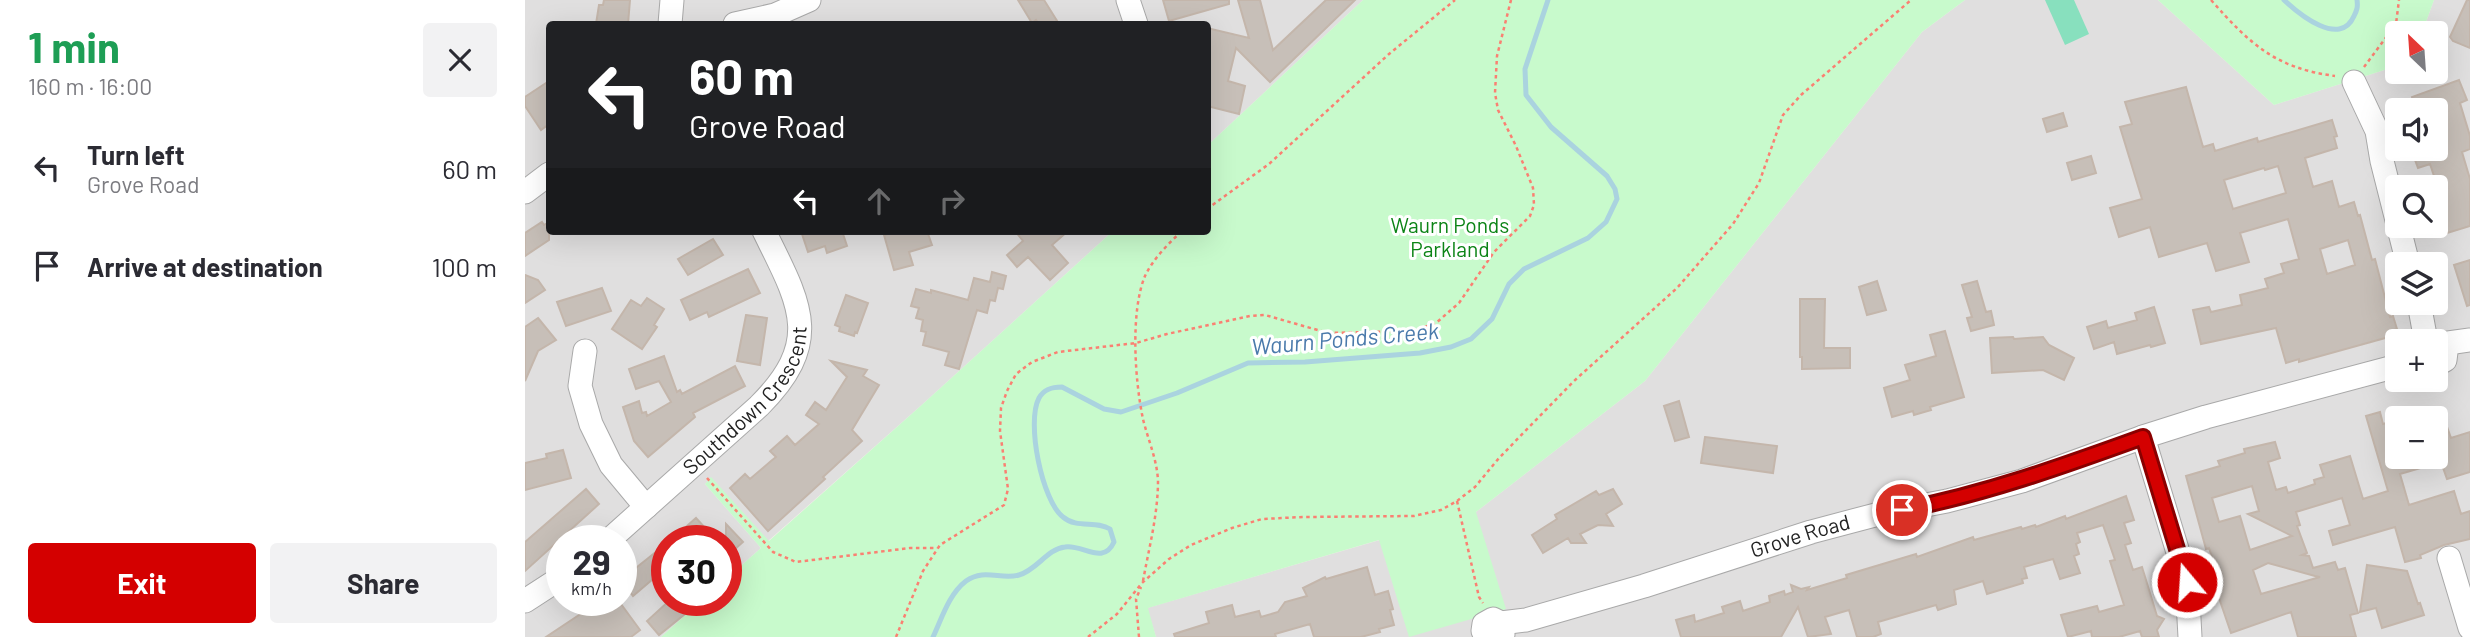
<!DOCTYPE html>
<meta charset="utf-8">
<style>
:root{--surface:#fff;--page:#f2f2f3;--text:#2b2b33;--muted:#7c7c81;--accent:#d40000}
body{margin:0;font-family:Barlow,sans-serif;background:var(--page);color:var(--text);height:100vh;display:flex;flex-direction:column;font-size:26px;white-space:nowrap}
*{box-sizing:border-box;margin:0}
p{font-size:23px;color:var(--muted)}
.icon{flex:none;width:38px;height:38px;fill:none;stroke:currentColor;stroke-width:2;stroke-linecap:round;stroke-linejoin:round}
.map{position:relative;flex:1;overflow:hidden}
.side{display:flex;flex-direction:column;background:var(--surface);width:525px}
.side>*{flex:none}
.guide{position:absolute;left:21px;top:21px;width:665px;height:214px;border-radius:7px;box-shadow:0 7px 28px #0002;background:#202124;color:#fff;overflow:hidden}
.needle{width:46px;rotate:335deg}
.buttons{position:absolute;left:1860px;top:21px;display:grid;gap:14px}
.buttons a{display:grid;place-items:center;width:63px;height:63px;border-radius:7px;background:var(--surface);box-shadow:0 7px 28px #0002;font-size:35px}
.speed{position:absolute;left:21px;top:525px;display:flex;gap:14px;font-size:35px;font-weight:700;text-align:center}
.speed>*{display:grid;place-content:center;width:91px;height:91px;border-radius:50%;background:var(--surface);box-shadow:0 7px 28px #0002;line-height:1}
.speed small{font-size:18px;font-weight:400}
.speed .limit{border:10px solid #d22;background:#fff;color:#111}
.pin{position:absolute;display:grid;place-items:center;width:60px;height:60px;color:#fff;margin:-30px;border:4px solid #fff;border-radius:50%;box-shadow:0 2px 7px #0007}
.me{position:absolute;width:77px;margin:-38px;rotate:342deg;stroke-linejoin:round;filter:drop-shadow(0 0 5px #0008)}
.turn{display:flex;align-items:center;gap:24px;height:147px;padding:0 28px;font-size:32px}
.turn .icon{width:91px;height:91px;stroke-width:2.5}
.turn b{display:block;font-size:49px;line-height:60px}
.lanes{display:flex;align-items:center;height:66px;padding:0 28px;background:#0003;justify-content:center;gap:35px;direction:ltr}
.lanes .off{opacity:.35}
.round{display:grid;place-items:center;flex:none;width:74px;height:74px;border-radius:7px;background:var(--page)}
.overview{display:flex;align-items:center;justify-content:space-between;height:119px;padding:0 28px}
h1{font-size:42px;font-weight:700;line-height:52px;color:#1e9e55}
.primary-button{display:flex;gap:14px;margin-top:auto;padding:14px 28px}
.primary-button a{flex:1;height:80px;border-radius:7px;background:var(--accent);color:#fff;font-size:28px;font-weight:700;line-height:80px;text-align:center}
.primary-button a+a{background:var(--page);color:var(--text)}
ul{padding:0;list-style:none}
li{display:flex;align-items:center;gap:21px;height:98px;padding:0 28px}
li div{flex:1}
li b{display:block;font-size:26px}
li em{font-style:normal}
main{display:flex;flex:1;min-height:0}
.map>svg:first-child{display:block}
</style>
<main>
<section class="side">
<div class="overview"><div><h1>1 min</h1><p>160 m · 16:00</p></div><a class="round"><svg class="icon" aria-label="close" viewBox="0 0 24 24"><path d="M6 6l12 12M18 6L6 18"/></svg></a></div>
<ul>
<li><svg class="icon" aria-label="left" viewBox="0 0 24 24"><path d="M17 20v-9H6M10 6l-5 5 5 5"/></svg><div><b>Turn left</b><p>Grove Road</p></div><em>60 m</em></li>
<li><svg class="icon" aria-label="arrive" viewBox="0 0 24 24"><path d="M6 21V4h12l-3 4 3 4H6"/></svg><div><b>Arrive at destination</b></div><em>100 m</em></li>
</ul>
<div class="primary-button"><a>Exit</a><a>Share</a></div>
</section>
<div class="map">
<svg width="1945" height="637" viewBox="0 0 1945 637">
<rect width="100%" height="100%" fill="#f2efe9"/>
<!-- residential -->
<path fill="#e0dfdf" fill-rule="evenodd" d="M0,0H838L683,145L682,24H24V231H588L400,402L243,541L186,478L180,484L236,548L201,579V541H142V600H177L136,637H0ZM37,541H96V600H37Z
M1440,0H1633L1749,105L1872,66V72H1911V33H1897L1909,0H1945V637H631L622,608L951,512L1120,381L1397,32ZM1872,110H1911V149H1872ZM1872,187H1911V226H1872ZM1872,264H1911V303H1872ZM1872,341H1911V380H1872ZM1872,418H1911V457H1872Z"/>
<!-- park -->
<path fill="#c8facc" d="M838,0H1440L1397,32L1120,381L951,512L981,609L884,637L854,540L623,608L631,637H136L177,600H201V579L236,548L180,484L186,477L244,541L400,402L588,231H682L683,145Z
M1633,0H1909L1897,33H1872V66L1749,105Z"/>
<!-- pitch -->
<path fill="#88e0be" d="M1520,0H1549L1564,34L1540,45Z"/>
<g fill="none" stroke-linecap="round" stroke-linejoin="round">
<!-- stream -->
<path stroke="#aad3df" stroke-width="5" d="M1759,0C1774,14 1815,48 1829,16C1832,10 1833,7 1832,0
M408,637C417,618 424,594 441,581C459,568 476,580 494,575C512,570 522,549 540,547C558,544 578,566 589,542L585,529C571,520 552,529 538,517C517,501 501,422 514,398C519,389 527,387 537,387L579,409L596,412L652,393L723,363L780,362L895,353L926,347L946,339L967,319L984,284L999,269L1063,238L1081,222L1092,199L1090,189L1082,176L1026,127L1001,95L1000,69L1023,0"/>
</g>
<!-- building -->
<path fill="#c7bfb8" stroke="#c4b6ab" stroke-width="2" fill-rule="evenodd" d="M79,0H105L103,24H71L74,5H78Z
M493,0H519L534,24H514L511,20L507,23Z
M638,0H704V4L644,21Z
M713,0H735L748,50L801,0H830L745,82L711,48L703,81L720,86L714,114L682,106V28L724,38Z
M1942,0H1945V48L1928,41L1925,37Z
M1934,80L1942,100L1935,103L1945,136V149L1937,152L1945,179V226L1922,233L1911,209V182L1905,164L1893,168L1886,149H1911V110H1892L1887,97Z
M24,81V124L16,130L0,106V97Z
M1661,87L1678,147L1688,144L1690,151L1732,138L1733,142L1807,120L1812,136L1809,137L1812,148L1780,158L1788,187L1807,181L1814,207L1829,202L1833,216L1835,215L1847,260L1850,259L1865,317L1868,316L1872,329L1869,330L1871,335L1774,362V359L1761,363L1751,328L1676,344L1668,310L1684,307L1686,312L1717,305L1715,295L1743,288L1740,279L1759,273L1756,264L1774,259L1763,219L1715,233L1724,262L1691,271L1682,243L1634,257L1625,227L1594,237L1585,208L1617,199L1595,127L1607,124L1600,102ZM1753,166L1761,193L1708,209L1699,180L1739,168L1740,170ZM1823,240L1830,265L1802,274L1795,249Z
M1538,113L1542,126L1522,132L1518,119Z
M1566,156L1571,173L1547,180L1542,163Z
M17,222L19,225L24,222V240L0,256V233Z
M276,231H317L322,246L302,253L300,246L283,252Z
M374,231H402L407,245L384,252L388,265L369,270L359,235Z
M490,231H543L527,245L543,263L525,280L503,257L492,267L482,255L498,241Z
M188,239L198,255L163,275L153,259Z
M1945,260V305L1942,306L1929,265Z
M223,269L235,293L184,317L182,312L165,320L156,300Z
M467,272L481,276L478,289L473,288L470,301L465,300L462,313L452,310L434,369L420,365L424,352L398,345L401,332L396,331L398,320L391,318L394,308L386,306L391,289L406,293V290L443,300L449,278L465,282Z
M0,275L13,280L20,290L0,303Z
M1352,281L1361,310L1342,315L1334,287Z
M1452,281L1461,312L1466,311L1469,325L1446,331L1442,318L1447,317L1437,285Z
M77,288L86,311L41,326L32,302Z
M321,295L343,303L332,333L330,332L329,336L314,331L315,327L310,325Z
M122,298L139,309L129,325L132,327L117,349L87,329L106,300L116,306Z
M1275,299H1300L1299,348H1325V368L1277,369V357H1275Z
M1629,307L1640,343L1626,347L1625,345L1592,354L1589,342L1569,349L1562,327L1581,321L1583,328L1612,320L1610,313Z
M221,315L242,318L235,365L212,361Z
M13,318L31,340L13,351L0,381V327Z
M1420,331L1439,397L1405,407L1406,410L1389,415L1388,411L1367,417L1359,388L1385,380L1380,365L1411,356L1405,335Z
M1488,337L1489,339L1518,337L1524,345L1549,358L1539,380L1518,370L1467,373L1465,338Z
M139,356L152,392L155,390L157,394L210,366L220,386L168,413L170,417L123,457L109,441L98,407L114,401L117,413L121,412L122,416L146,402L134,381L111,389L104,369Z
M306,361L342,370L338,376L354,385L327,430L337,441L298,477L300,479L243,531L205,488L220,474L225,479L246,461L251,457L245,451L262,436L270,445L294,424L281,415L290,402L301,410L322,377Z
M1154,401L1164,437L1150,441L1139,406Z
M1855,412L1858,424L1868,421L1872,435V457H1911V427L1921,424L1926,438L1945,432V472L1922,479L1916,462L1875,474L1884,505L1929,491L1936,514L1945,511V539L1919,545L1895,555L1896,558L1880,562L1870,527L1808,545L1804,531L1825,525L1817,498L1771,512L1775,525L1772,526L1782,553L1777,555L1784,556L1788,568L1810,562L1813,570L1820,568L1833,613L1825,615L1831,637H1773L1766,612L1706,633L1693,595L1691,585L1695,582L1684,548L1681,549L1661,476L1695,466L1693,461L1720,453L1719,449L1750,442L1755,458L1743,462L1751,490L1761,487L1763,493L1790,484L1789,480L1799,477L1795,465L1825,456L1838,499L1863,491L1841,416ZM1727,486L1734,511L1723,514L1767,536L1725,550L1715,516L1694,522L1687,498ZM1743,563L1790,576L1795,577L1736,594L1728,570Z
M1180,437L1252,446L1248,473L1176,463Z
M38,450L46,478L0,490V463L22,458L21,454Z
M61,489L74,504L0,571V542Z
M1088,489L1097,504L1081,514L1088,526L1073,525L1055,534L1061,543H1046L1043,538L1018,553L1007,535L1032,519L1030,515L1071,491L1074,495Z
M1601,496L1609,520L1599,523L1606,543L1600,545L1608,570L1617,567L1632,616L1639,619L1632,630L1634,637H1617L1615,631L1594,637H1567L1566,631L1543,637L1536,615L1572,606L1574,612L1599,605L1585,561L1590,560L1578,525L1552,533L1555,542L1551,544L1554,554L1549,556L1555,573L1535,579L1528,559L1499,567L1502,578L1497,579L1498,583L1462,594L1458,581L1429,590L1431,604L1413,610L1411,605L1353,622L1356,634L1348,637H1332L1324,610L1300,617L1306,634L1283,637L1273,607L1256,637H1156L1151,620L1169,615L1170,622L1199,613L1197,607L1215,601L1218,611L1245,602L1244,596L1259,591L1260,595L1268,592L1266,585L1276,589L1284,587L1282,590L1322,578L1321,575L1391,554L1392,557L1448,537L1449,540L1496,527L1497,529L1510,525L1511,527L1540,516L1541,519Z
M171,518L192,541H145Z
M201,524L218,542L201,557Z
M142,543V567L108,596L96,580Z
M1842,565L1882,571L1893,604L1895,603L1899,615L1857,628L1851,608L1835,612Z
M842,567L850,595L863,591L868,609L865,610L869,625L854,629L855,632L836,637H789L785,624L750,634L751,637H650L649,634L684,623L681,612L707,605L710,617L734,611L736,617L753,612L760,602L782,596L778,588L800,577L801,579Z
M87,600H93L115,630L106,637H21L72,603L76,608Z
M145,600H170L158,611L160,614L134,635L122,621Z"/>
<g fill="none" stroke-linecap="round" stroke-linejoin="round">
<defs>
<g id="minor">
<path d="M603,0L611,24"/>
<path d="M145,24L147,0"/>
<path d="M210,24L250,15L284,0"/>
<path d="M1829,82L1852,131L1857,161L1883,264"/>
<path d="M0,192L24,174"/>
<path d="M1894,303L1901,341"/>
<path d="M1911,343L1916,344L1921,352L1920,360L1911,365"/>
<path d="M1916,344L1945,340"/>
<path d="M60,351L55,386L66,424L86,465L121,507"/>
<path d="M1618,437L1662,582L1665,637"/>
<path id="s1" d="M83,541L234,406C299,341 275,304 239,231"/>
<path d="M1924,558L1945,628"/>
<path d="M0,601L37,577"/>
<path id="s2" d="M976,623L1001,620L1119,586L1286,532L1354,514L1422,501L1497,481L1618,437L1681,417L1872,366"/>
<path d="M962,637L958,631L959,624L968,619L976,623L978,634"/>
</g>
</defs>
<!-- minor casing -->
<use href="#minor" stroke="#a9a9a9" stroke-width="25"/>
<!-- path -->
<path stroke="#fa8072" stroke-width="2.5" stroke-dasharray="3.5 3.5" stroke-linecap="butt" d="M1686,0C1725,44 1750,68 1810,76
M1839,67L1871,24L1874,0
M682,209L744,164L864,54L930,0
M182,478L248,552L271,562L385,548H412
M932,501L954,597L958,603
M618,581C624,548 633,514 633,481C632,459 623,440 618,419C610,382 605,312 620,276C628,259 643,244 657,231
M371,637L398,571L415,545L479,505L483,489L475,431L476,408L482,391L491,374L507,362L533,352L611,343L642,334L725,316L740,315L803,333L888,331L911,323L934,303L969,252L1005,216L1009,205L1008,188L991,146L973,110L970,93L972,56L986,0
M563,637L592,614L617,583L644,559L666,545L707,528L737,519L778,517L889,516L916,510L932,501L950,487L974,458L1049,381L1152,288L1208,224L1234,183L1258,115L1276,95L1386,0
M614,637L611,599L616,587"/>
<!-- minor -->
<use href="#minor" stroke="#fff" stroke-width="23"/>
</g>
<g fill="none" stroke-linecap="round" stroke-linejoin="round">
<defs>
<path id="route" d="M1377,510C1460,494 1538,466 1618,437L1662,582"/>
</defs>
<!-- route casing -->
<use href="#route" stroke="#8a0000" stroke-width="18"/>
<!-- route -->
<use href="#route" stroke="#d40000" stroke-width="12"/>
</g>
<g text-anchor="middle" stroke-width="6" stroke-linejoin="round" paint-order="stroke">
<!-- park labels -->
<g font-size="21" fill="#0c8416" stroke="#fff">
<text x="925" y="233">Waurn Ponds<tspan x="925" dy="24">Parkland</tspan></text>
</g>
<!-- street labels -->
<g font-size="21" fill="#222" stroke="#fff">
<text dy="7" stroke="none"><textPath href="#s1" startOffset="200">Southdown Crescent</textPath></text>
<text dy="7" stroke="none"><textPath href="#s2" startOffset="312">Grove Road</textPath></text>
</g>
<!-- water labels -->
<g font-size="23" font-style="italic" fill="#4a7aab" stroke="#fff">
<text transform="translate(820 339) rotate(-5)" y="8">Waurn Ponds Creek</text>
</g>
</g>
</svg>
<div class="buttons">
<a><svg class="needle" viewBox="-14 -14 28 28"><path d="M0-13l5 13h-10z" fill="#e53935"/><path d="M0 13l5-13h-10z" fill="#7c7c81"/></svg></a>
<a><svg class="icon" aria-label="sound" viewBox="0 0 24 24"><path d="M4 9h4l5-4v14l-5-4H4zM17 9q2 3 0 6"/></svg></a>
<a><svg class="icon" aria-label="search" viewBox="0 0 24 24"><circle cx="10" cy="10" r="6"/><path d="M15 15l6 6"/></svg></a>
<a><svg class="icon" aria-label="layers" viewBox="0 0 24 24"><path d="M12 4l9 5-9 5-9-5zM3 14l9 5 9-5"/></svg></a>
<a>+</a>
<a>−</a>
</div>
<div class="speed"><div>29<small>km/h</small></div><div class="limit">30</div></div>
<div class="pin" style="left:1377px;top:510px;background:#d93025"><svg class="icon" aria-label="arrive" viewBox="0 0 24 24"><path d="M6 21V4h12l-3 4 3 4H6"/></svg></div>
<svg class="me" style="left:1662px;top:582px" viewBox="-20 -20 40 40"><circle r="17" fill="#d40000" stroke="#fff" stroke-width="3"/><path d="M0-11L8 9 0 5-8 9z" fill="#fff"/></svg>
<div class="guide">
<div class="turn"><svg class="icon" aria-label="left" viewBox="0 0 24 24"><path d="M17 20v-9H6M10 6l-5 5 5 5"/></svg><div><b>60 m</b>Grove Road</div></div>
<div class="lanes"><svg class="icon" aria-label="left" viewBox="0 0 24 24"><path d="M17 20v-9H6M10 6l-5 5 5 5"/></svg><svg class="icon off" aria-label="ahead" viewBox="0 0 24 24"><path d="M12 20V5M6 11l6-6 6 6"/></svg><svg class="icon off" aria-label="right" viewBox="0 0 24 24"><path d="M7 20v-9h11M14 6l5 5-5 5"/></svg></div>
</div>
</div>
</main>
